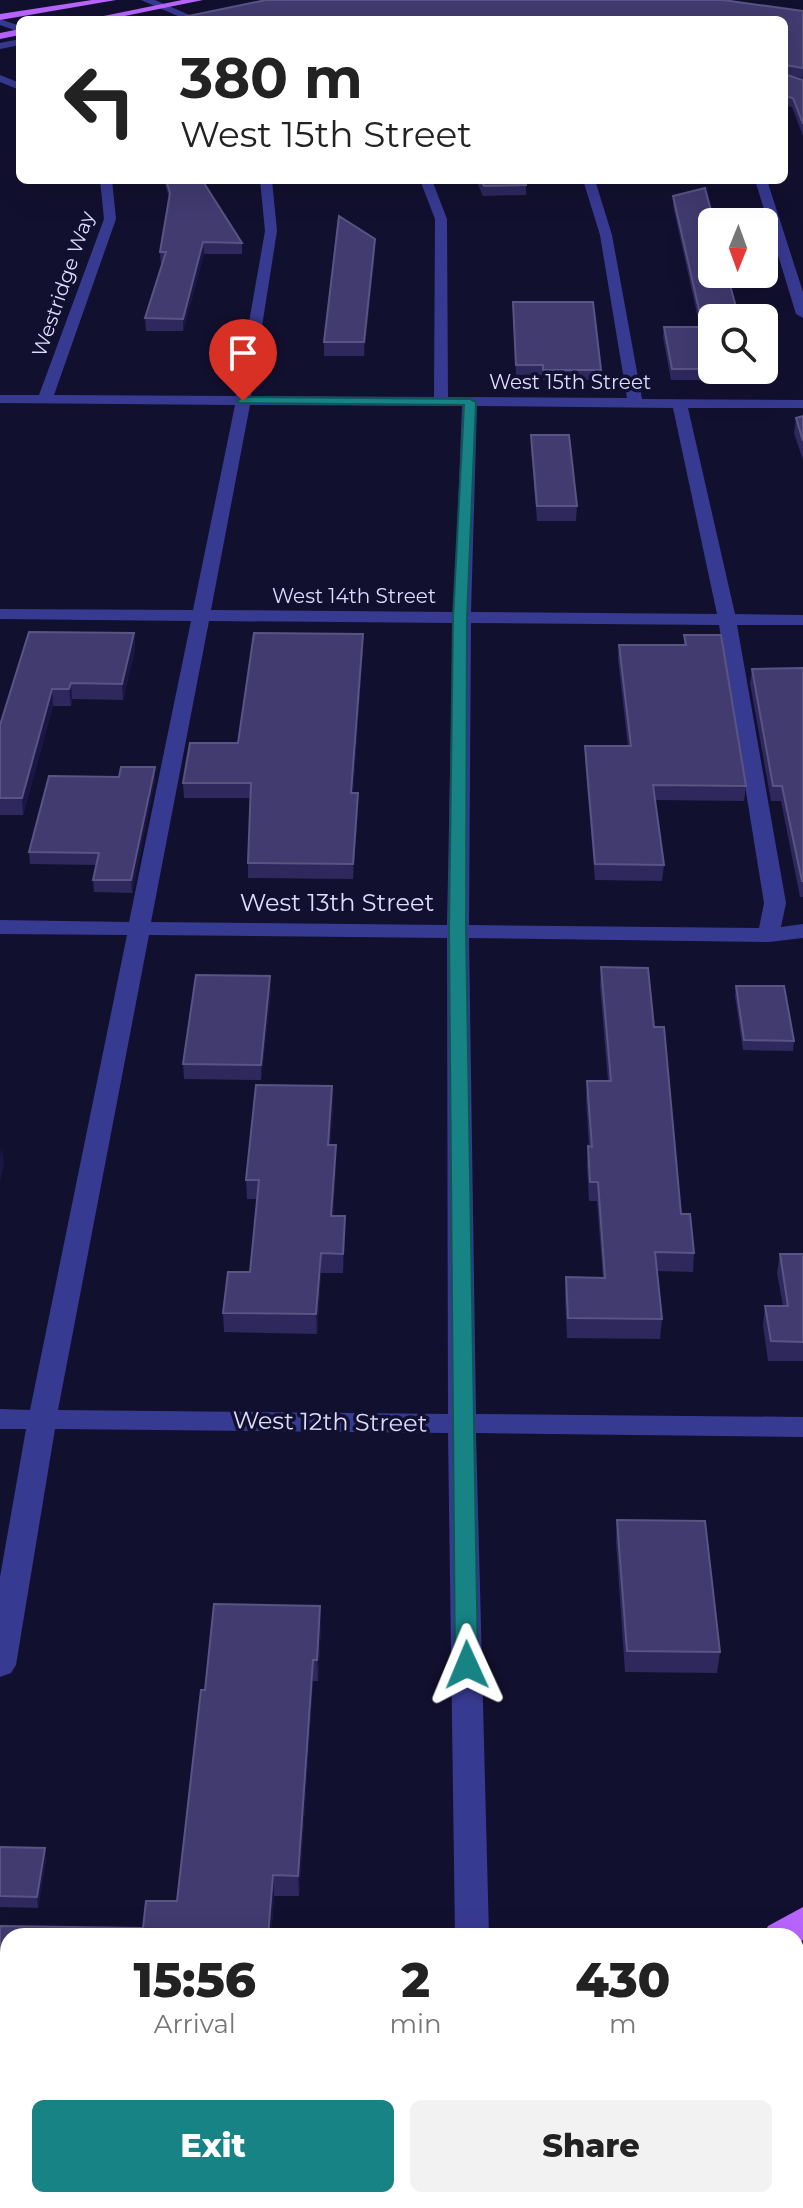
<!DOCTYPE html>
<style>
:root{--surface:#fff;--page:#f2f2f2;--text:#222;--muted:#767676;--accent:#178385}
body{margin:0;font-family:Montserrat,sans-serif;background:var(--page);color:var(--text);height:100vh;display:flex;flex-direction:column;font-size:30px;white-space:nowrap}
*{box-sizing:border-box;margin:0}
p{font-size:26px;color:var(--muted)}
.icon{flex:none;width:44px;height:44px;fill:none;stroke:currentColor;stroke-width:2;stroke-linecap:round;stroke-linejoin:round}
.map{position:relative;flex:1;overflow:hidden}
.details{position:absolute;left:0px;top:1928px;width:804px;height:280px;display:flex;flex-direction:column;background:var(--surface);border-radius:24px 24px 0 0;box-shadow:0 8px 32px #0002}
.details>*{flex:none}
.hud{position:absolute;left:16px;top:16px;width:772px;height:168px;border-radius:12px;box-shadow:0 8px 32px #0002;background:#fff;color:var(--text);overflow:hidden}
.needle{width:52px;rotate:181deg}
.buttons{position:absolute;left:698px;top:208px;display:grid;gap:16px}
.buttons a{display:grid;place-items:center;width:80px;height:80px;border-radius:12px;background:var(--surface);box-shadow:0 8px 32px #0002;font-size:40px}
.pin{position:absolute;display:grid;place-items:center;width:68px;height:68px;color:#fff;margin:-82px -34px;border-radius:50% 50% 50% 0;rotate:-45deg;box-shadow:0 0 8px #0007}
.pin .icon{rotate:45deg}
.me{position:absolute;width:88px;margin:-44px;rotate:359deg;stroke-linejoin:round;filter:drop-shadow(0 0 6px #0008)}
.turn{display:flex;align-items:center;gap:28px;height:168px;padding:0 32px;font-size:36px}
.turn .icon{width:104px;height:104px;stroke-width:2.5}
.turn b{display:block;font-size:56px;line-height:68px}
.eta{display:flex;justify-content:space-evenly;align-items:center;height:136px;text-align:center}
.eta b{font-size:48px;font-weight:800;line-height:56px}
.primary-button{display:flex;gap:16px;margin-top:auto;padding:16px 32px}
.primary-button a{flex:1;height:92px;border-radius:12px;background:var(--accent);color:#fff;font-size:32px;font-weight:800;line-height:92px;text-align:center}
.primary-button a+a{background:var(--page);color:var(--text)}
.map>svg:first-child{display:block}
</style>
<div class="map">
<svg width="803" height="2208" viewBox="0 0 803 2208">
<rect width="100%" height="100%" fill="#12102f"/>
<!-- green -->
<path fill="#123935" d="M803,2014V2208H333L353,2200H796V2018Z"/>
<g fill="none" stroke-linecap="round" stroke-linejoin="round">
<!-- minor -->
<path fill="#373a91" fill-rule="evenodd" d="M141,0H155L201,20H187Z
M0,19L20,26V32L0,25Z
M20,39V45L0,49V43Z
M0,75L20,83V90L0,82Z
M100,180H112L116,219L54,395L236,396L265,231L260,180H272L277,231L251,396L434,397L435,219L420,180H432L447,219L448,397L627,398L600,235L583,180H595L612,235L642,399L803,400V408H688L735,614L803,615V625H737L786,903L781,927L803,924V938L769,942L469,938L476,1414L803,1417V1437L476,1433L489,1936H455L448,1433L55,1429L16,1665L11,1673L0,1677V1577L26,1429H0V1409L30,1410L127,935L0,934V920L129,922L191,621L0,619V609L193,610L235,405L0,403V395H39L104,219ZM250,405L462,406L454,612L211,610ZM477,406L673,408L717,614L471,612ZM209,621L453,623L447,925L151,922ZM471,623L719,625L764,903L759,928L469,925ZM149,935L447,938L448,1414L58,1410Z
M755,180H767L803,292V318L796,314Z"/>
<!-- major -->
<path fill="#b964ff" fill-rule="evenodd" d="M92,0H116L0,20V14Z
M182,0H203L105,20H84Z
M20,29V35L0,39V33Z
M803,1907V1940L796,1944V1936H763L768,1926Z
M40,2200H98L95,2208H37Z"/>
</g>
<!-- wall -->
<path fill="#2e285d" d="M803,11V78L784,74L803,80V136L792,107L784,106V20Z
M164,180H202L242,243V254H204L183,331H146L145,318L162,264H161L160,252L169,198Z
M476,180H525L526,185V195L483,196Z
M673,196L712,318V370H739L738,380H671L663,337L664,327H700L673,206Z
M375,251L364,356H324V342Z
M513,302L601,370V380H543V375H516Z
M803,416V460L794,433L796,418Z
M531,435L577,506L576,521H537L531,449Z
M134,633L135,649L123,700L72,699L71,706H53L23,815H0V725Z
M363,634V648L353,793H358V808L353,879L248,878V863L251,798H184L183,783L238,743Z
M684,635L746,786L744,801L655,800L664,865L662,881L595,880L585,761V746H628L618,659L619,645H684Z
M803,668V897H800L781,801H771L750,683L752,669Z
M155,779L132,893L94,892L93,880L97,865L30,864L29,852Z
M601,967L654,1027L681,1214L694,1253L693,1272L657,1271L662,1319L660,1339L567,1338L565,1297L566,1277L603,1278L597,1201H589L587,1166L588,1146L589,1147L586,1099L587,1081H608L600,986Z
M736,986L794,1041L793,1051L743,1050L735,996Z
M271,991L261,1080L184,1079L183,1064Z
M332,1086L333,1105L330,1145L336,1164L333,1216L345,1235L343,1273H321L317,1334L224,1332L223,1313L250,1272L257,1199H247L246,1180Z
M780,1254H803V1361H768L763,1325L765,1306H783L777,1273Z
M617,1520L720,1652L717,1673L625,1672L616,1541Z
M321,1626L318,1681H313L299,1896H274L271,1936H8V2055H0V1926L143,1928L177,1901L205,1690Z
M0,1847L46,1859L38,1908L0,1907Z"/>
<!-- shaded-wall -->
<path fill="#1b1643" d="M375,239V251L364,356V342Z
M203,242L204,254L183,331V319Z
M134,633L135,649L123,700L122,684Z
M363,634V648L352,808L351,793Z
M71,683L72,699L71,706L69,689Z
M52,689L53,706L23,815L22,798Z
M155,767V779L132,893L131,880Z
M358,793V808L353,879V864Z
M270,976L271,991L261,1080V1065Z
M332,1086L333,1105L329,1164L328,1145Z
M336,1145V1164L332,1235L331,1216Z
M2,1146L4,1164L0,1183V1156Z
M345,1216V1235L343,1273V1254Z
M321,1253V1273L317,1334L316,1314Z
M320,1606L321,1626L318,1681L317,1660Z
M313,1660V1681L299,1896L298,1876Z
M45,1848L46,1859L38,1908L37,1897Z
M273,1875L274,1896L271,1936H268Z"/>
<!-- building -->
<path fill="#413b6f" stroke="#5a5485" stroke-width="2" d="M266,0H723L803,11V68L785,65L784,68V20H169Z
M784,74L803,80V124L793,98L784,96Z
M166,180H202L242,243L203,242L183,319L145,318L166,252H160L170,193Z
M481,180H525L526,185L484,186Z
M705,188L714,222H712V274H727L739,318H712V369H672L664,327H703L673,196Z
M339,216L375,239L364,342H324Z
M513,302H593L601,370H543V365H516Z
M803,416V441L796,418Z
M531,435H569L577,506H537Z
M29,632L134,633L122,684L71,683L69,689H52L22,798H0V725Z
M254,633L363,634L351,793H358L353,864L248,863L251,783H183L190,743H238Z
M684,635H721L746,786L653,785L664,865L595,864L585,746H631L619,645H686Z
M803,668V881H802L782,786H773L752,669Z
M121,767H155L131,880H93L99,853L29,852L49,776L119,777Z
M601,967L648,968L654,1027H664L681,1214H690L694,1253L655,1252L662,1319L568,1318L566,1277L605,1278L598,1182H590L588,1146L592,1147L587,1081H611Z
M196,975L270,976L261,1065L183,1064Z
M736,986H784L794,1041L744,1040Z
M256,1085L332,1086L328,1145H336L331,1216H345L343,1254L321,1253L316,1314L223,1313L228,1272H250L259,1180H246Z
M780,1254H803V1342L771,1341L765,1306H788Z
M617,1520L705,1521L720,1652L627,1651Z
M214,1604L320,1606L317,1660H313L298,1876L273,1875L268,1936H8V2035L0,2034V1926L143,1928L146,1901H177L201,1690H205Z
M0,1847L45,1848L37,1897L0,1896Z"/>
<!-- route -->
<path fill="#178385" stroke="#0f5556" stroke-width="2" d="M243,397L470,399L476,402L467,618L466,929L478,1665L475,1671L467,1674L458,1671L455,1665L449,929L453,618L464,405L239,403L237,401Z"/>
<g text-anchor="middle" stroke-width="7" stroke-linejoin="round" paint-order="stroke">
<!-- far-street labels -->
<g font-size="20" fill="#deddff" stroke="#12102f">
<text transform="translate(63 284) rotate(-71)" y="7">Westridge Way</text>
<text x="570" y="389">West 15th Street</text>
<text x="354" y="603">West 14th Street</text>
</g>
<!-- street labels -->
<g font-size="24" fill="#deddff" stroke="#12102f">
<text x="337" y="911">West 13th Street</text>
<text transform="translate(330 1422) rotate(1)" y="8">West 12th Street</text>
</g>
</g>
</svg>
<div class="buttons">
<a><svg class="needle" viewBox="-14 -14 28 28"><path d="M0-13l5 13h-10z" fill="#e53935"/><path d="M0 13l5-13h-10z" fill="#767676"/></svg></a>
<a><svg class="icon" aria-label="search" viewBox="0 0 24 24"><circle cx="10" cy="10" r="6"/><path d="M15 15l6 6"/></svg></a>
</div>
<div class="pin" style="left:243px;top:401px;background:#d93025"><svg class="icon" aria-label="arrive" viewBox="0 0 24 24"><path d="M6 21V4h12l-3 4 3 4H6"/></svg></div>
<svg class="me" style="left:467px;top:1665px" viewBox="-20 -20 40 40"><path d="M0-17L14 15 0 8-14 15z" fill="#178385" stroke="#fff" stroke-width="4"/></svg>
<div class="hud">
<div class="turn"><svg class="icon" aria-label="left" viewBox="0 0 24 24"><path d="M17 20v-9H6M10 6l-5 5 5 5"/></svg><div><b>380 m</b>West 15th Street</div></div>
</div>
<section class="details">
<div class="eta">
<div><b>15:56</b><p>Arrival</p></div>
<div><b>2</b><p>min</p></div>
<div><b>430</b><p>m</p></div>
</div>
<div class="primary-button"><a>Exit</a><a>Share</a></div>
</section>
</div>
